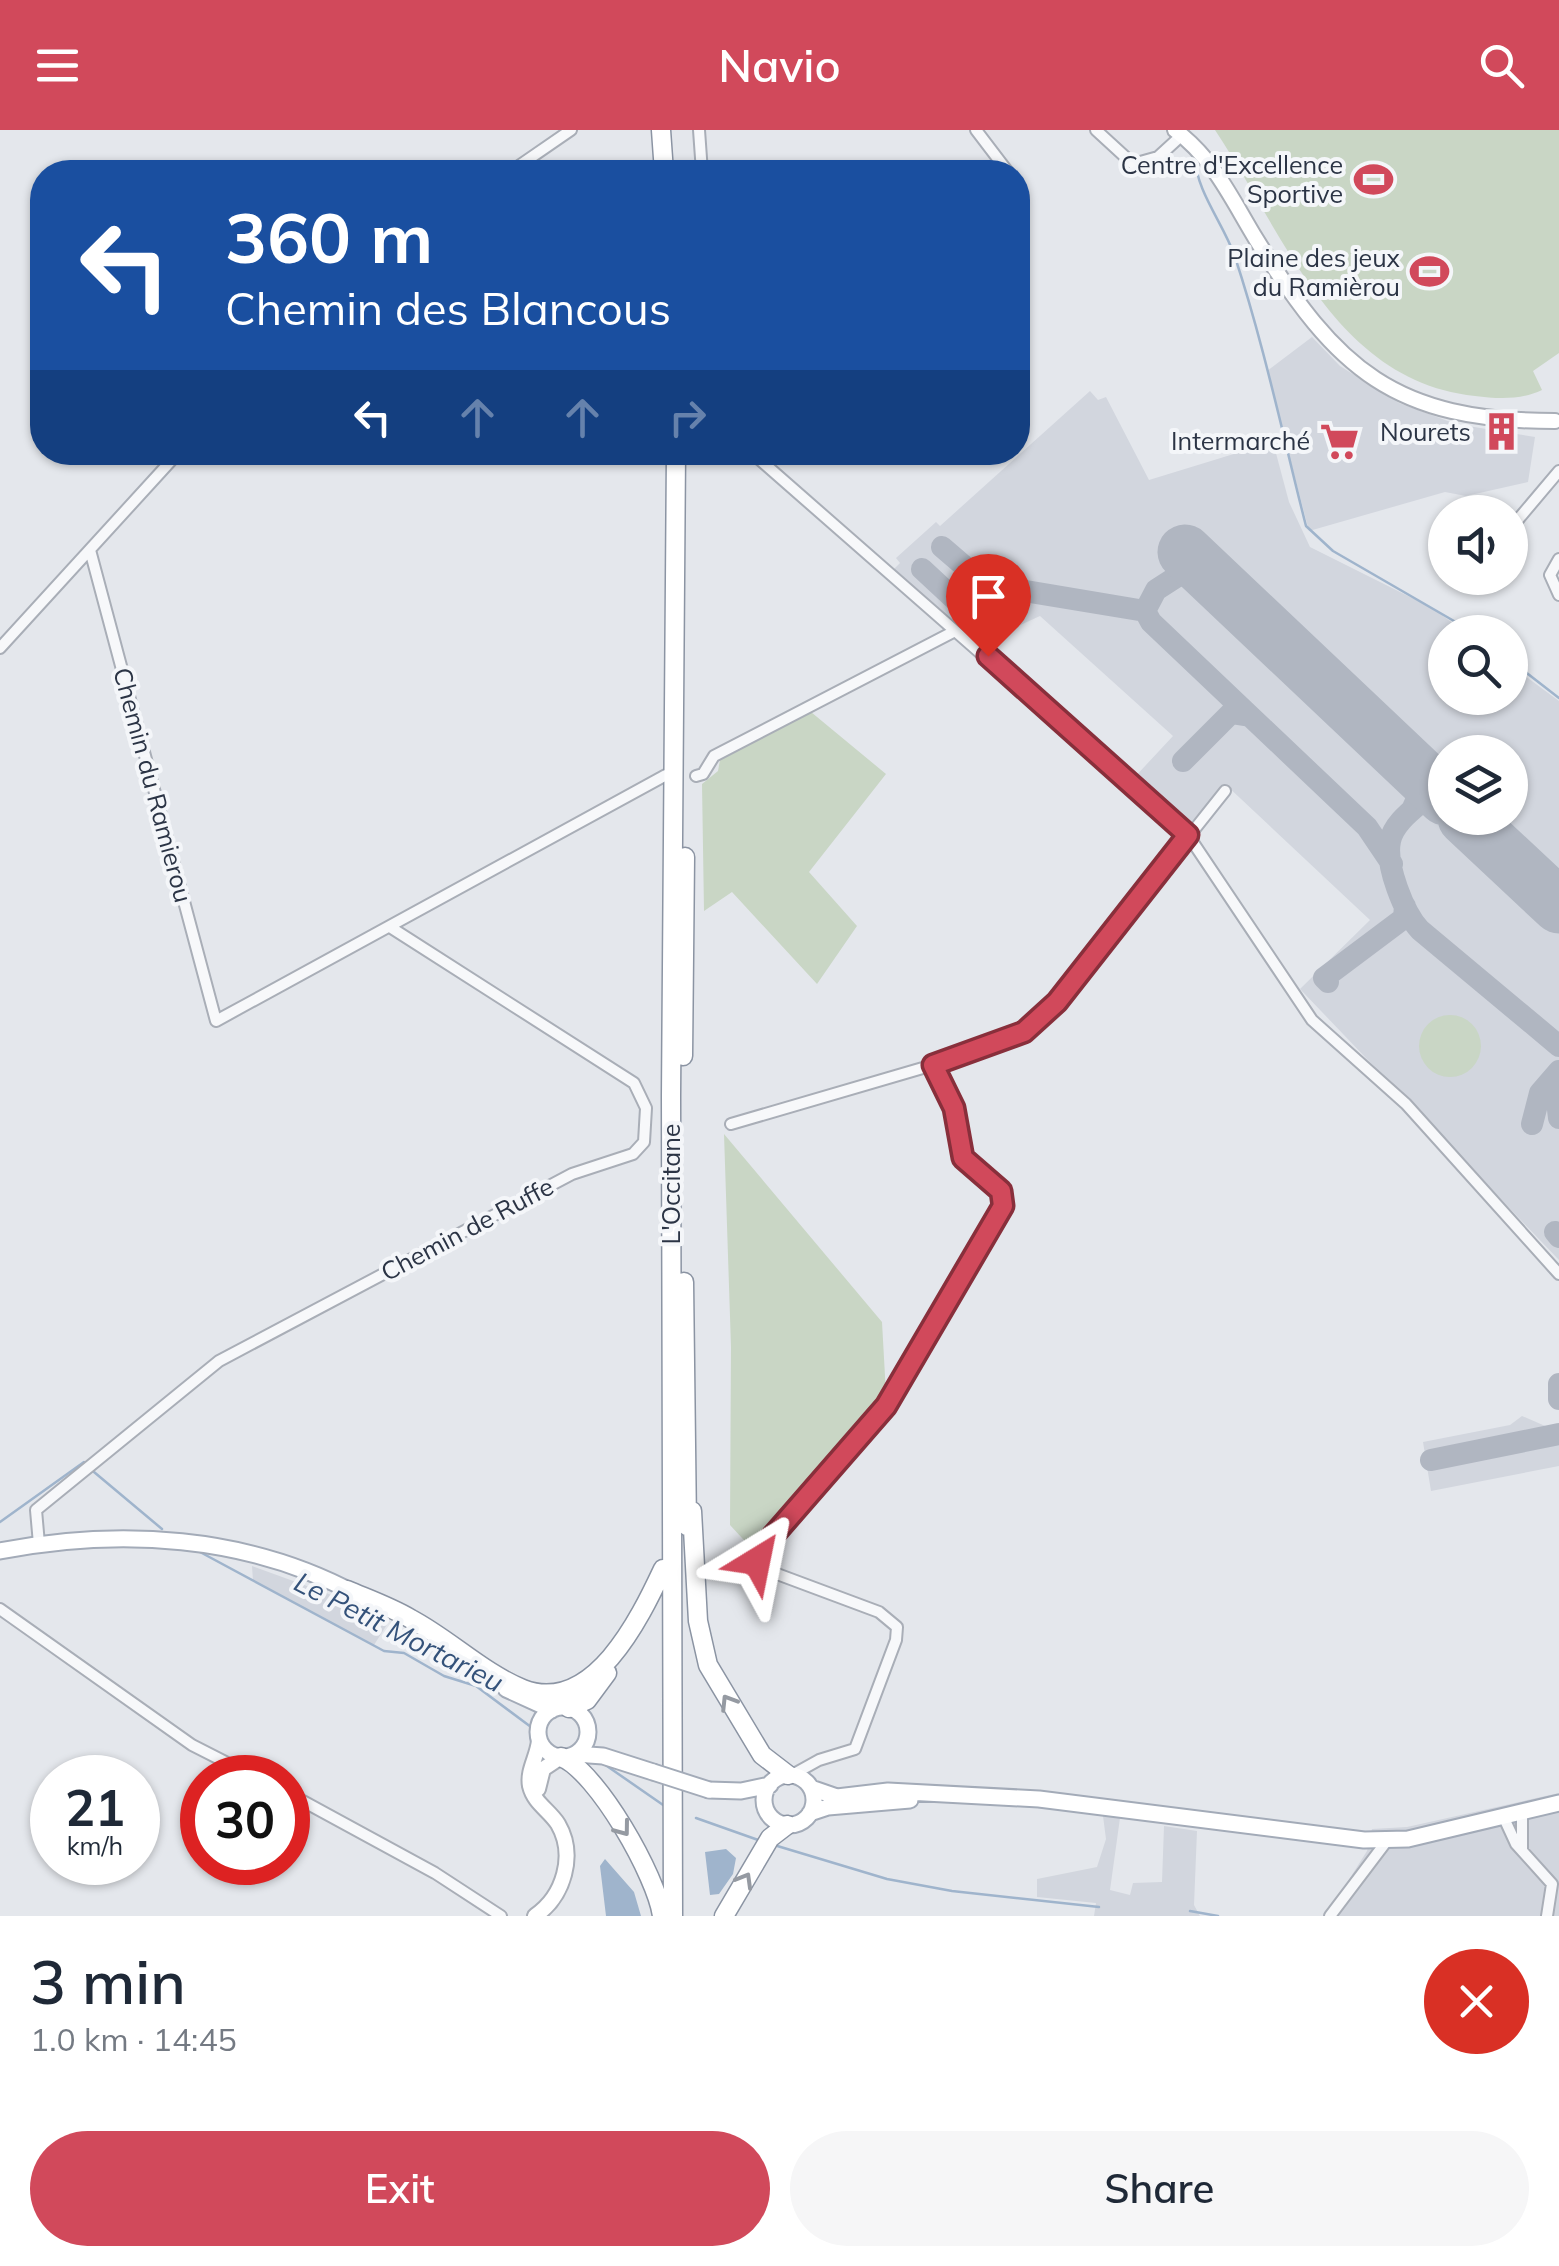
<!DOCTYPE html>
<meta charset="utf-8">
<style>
:root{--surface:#fff;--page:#f6f6f7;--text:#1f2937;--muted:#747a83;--accent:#d1495b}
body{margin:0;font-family:Mulish,sans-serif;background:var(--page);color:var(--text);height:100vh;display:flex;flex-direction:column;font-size:38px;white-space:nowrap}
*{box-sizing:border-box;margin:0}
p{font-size:32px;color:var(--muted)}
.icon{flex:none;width:55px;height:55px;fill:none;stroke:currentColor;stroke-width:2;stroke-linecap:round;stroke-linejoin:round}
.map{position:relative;height:1786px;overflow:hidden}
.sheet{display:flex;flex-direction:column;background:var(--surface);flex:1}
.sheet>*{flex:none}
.top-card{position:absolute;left:30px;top:30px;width:1000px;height:305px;border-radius:40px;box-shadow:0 2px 8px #0004;background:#1a4fa0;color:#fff;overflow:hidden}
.buttons{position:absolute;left:1428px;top:365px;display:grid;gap:20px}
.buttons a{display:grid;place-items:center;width:100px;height:100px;border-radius:50%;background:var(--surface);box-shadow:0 2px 8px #0004;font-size:50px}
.speed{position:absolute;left:30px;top:1625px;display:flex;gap:20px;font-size:50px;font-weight:700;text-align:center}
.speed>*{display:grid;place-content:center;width:130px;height:130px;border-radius:50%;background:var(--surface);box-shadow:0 2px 8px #0004;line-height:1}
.speed small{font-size:25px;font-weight:400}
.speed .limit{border:15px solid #d22;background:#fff;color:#111}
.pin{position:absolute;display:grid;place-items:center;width:85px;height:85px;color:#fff;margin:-102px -42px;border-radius:50% 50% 50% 0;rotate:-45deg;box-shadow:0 0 10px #0007}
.pin .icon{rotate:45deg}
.me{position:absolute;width:110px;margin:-55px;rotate:35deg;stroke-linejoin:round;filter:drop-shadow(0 0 8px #0008)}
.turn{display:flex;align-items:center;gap:35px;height:210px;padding:0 30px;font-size:45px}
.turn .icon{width:130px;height:130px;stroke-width:2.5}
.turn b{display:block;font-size:70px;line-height:85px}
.lanes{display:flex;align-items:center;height:95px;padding:0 30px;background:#0003;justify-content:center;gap:50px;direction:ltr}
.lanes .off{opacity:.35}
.round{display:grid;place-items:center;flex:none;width:105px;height:105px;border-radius:52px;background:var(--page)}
.overview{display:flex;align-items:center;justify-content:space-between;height:170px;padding:0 30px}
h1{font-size:60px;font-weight:600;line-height:75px}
.button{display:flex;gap:20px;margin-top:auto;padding:20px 30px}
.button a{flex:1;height:115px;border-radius:60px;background:var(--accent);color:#fff;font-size:40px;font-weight:600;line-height:115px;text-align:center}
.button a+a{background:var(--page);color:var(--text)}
header{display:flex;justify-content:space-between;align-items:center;height:130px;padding:0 30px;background:var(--accent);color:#fff;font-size:45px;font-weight:600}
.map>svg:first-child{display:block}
</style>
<header><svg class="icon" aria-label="menu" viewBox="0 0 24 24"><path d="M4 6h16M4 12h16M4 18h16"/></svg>Navio<svg class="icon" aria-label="search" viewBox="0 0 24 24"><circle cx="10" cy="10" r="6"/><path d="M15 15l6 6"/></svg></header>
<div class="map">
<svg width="1559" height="1786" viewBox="0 0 1559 1786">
<rect width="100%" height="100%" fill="#e4e7ec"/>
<!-- built -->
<path fill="#d2d6de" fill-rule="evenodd" d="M1312,207L1340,236L1399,273L1456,294L1535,307L1528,352L1466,366L1445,362L1309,401L1267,241Z
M1090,261L1098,270L1106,267L1149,350L1273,312L1289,372L1310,417L1432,478L1465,502H1445V568H1510V535L1559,571V1130L1300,859L1370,790L1225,654L1186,698L1132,650L1173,606L1040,486L981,513L893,440L900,433L896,428L936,392L940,396ZM1445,622H1510V688H1445Z
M1522,1286L1559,1302V1336L1431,1361L1423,1312L1510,1295Z
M252,1436L329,1464L388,1493L374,1515L253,1451Z
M1559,1663V1786H1326L1367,1721L1372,1699L1407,1697Z
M1103,1686L1120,1688L1110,1760L1130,1765L1133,1753L1162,1752L1164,1696L1197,1701L1194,1775L1200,1786H1094L1096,1773L1037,1767V1749L1097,1737L1106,1709Z"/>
<!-- green -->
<path fill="#c9d6c5" d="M1215,0H1559V223L1533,241L1542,260C1521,270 1498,269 1475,266C1334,251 1284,103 1215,0Z
M811,582L886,644L809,742L857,796L817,854L732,762L704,781L702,654L718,641L720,630Z
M1419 916a31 31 0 1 1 62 0a31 31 0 1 1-62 0Z
M724,1004L882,1192L886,1264L753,1420L730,1395L731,1217Z"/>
<!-- water -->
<path fill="#9fb4cc" d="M726,1719L736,1728L733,1744L719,1764L710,1765L705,1722Z
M605,1729L634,1762L641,1786H606L600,1736Z"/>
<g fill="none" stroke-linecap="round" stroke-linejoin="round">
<!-- stream -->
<path stroke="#9fb4cc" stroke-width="2.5" d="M1195,27C1196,62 1224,94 1235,127C1264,215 1283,306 1306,396L1333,421L1473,502
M1510,530L1559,568
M94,1342L162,1399
M0,1392L84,1332
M200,1422L384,1521L404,1523L444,1546L476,1556L531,1597
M604,1634L666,1677
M696,1688L761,1711
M774,1715L887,1749L952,1761L1099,1777
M1190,1781L1218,1786"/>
<!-- taxiway -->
<path stroke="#b0b6c1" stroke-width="22" d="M942,417L985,454L1007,458
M922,439L965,479L975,478L1007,458L1145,481
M1229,464L1205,445L1187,440L1156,460L1145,481L1151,492L1367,697L1392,734
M1183,631L1231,583L1250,586
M1445,671L1419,674C1407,684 1393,696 1390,711C1385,735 1404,783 1420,800L1559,916
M1412,680L1420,662L1412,637
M1464,688L1475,697
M1328,852L1324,848L1404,788L1405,776
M1559,942L1555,954L1559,988
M1532,994L1540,963L1559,941
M1555,1102L1559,1107
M1559,1254V1269
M1431,1330L1559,1304"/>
<!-- runway -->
<path stroke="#b0b6c1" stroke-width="55" d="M1185,422L1445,668
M1465,688L1559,776"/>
<defs>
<path id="minor" d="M699,0L702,42
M976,0L1008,42
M1096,0L1133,34L1158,27L1182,5
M510,42L571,0
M1018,57L1023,67
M751,322L1188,705L1312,890L1406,974L1559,1144
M1510,399L1559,341
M90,420L216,891L666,645
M1559,429L1550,445L1559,465
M1462,455L1468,448
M0,518L179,322
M696,646L703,644L714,626L955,501
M731,994L933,935
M39,1414L36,1380L219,1231L572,1044L633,1024L644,1012L646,978L634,953L390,797
M0,1479L192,1615L257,1648
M792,1645L819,1630L855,1619L896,1510L897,1497L879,1482L761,1438L758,1423L887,1277L1003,1076L1001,1061L963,1028L953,978L933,935L1024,902L1057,872L1225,661
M288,1663L435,1743L501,1786
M1504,1688L1516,1714L1552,1754L1547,1786
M1522,1720V1684
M1330,1786L1386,1712"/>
<path id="secondary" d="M1175,0C1214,29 1231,68 1256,109C1337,240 1394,291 1555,291
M538,1659L543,1639L561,1627
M535,1786C564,1766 576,1725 558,1694C549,1680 534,1673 530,1656C527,1640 538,1626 539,1610"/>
<path id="primary" d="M0,1421C119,1398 247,1405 356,1464
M506,1559L552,1580
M538 1602a25 25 0 1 1 50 0a25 25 0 1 1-50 0Z
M575,1624L603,1626L653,1642
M764 1670a25 25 0 1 1 50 0a25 25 0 1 1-50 0Z
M811,1658L837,1667L888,1661L1039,1669L1364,1710L1408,1709L1559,1673
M709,1660L741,1661L770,1655
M810,1683L828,1677L910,1670"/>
<path id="motorway" d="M661,0L664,42
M683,926L685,727
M684,1152L687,1396
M692,1381L698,1491L708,1535L762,1625L788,1645
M347,1460C368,1469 391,1477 411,1489C449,1509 483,1543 523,1559C593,1586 640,1488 663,1439
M569,1578L587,1570L607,1543
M561,1627C597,1641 657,1747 662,1786
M673,1786L671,966L676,322
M724,1786L770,1708L787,1695"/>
</defs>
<!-- minor casing -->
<use href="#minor" stroke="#a9aeb7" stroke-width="14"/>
<!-- secondary casing -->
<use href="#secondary" stroke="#a9aeb7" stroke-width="18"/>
<!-- primary casing -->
<use href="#primary" stroke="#a3abb8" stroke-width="19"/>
<!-- motorway casing -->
<use href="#motorway" stroke="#8b94a3" stroke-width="21"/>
<!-- minor -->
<use href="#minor" stroke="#f7f8fa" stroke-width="10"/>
<!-- secondary -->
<use href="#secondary" stroke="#fff" stroke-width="14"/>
<!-- primary -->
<use href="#primary" stroke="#fff" stroke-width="15"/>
<!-- motorway -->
<use href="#motorway" stroke="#fff" stroke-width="18"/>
<defs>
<path id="primary-bridge" d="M653,1642L709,1660"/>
</defs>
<!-- primary-bridge casing -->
<use href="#primary-bridge" stroke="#a3abb8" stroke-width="19" stroke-linecap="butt"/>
<!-- primary-bridge -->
<use href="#primary-bridge" stroke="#fff" stroke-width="15"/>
</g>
<!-- one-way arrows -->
<defs><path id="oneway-chevron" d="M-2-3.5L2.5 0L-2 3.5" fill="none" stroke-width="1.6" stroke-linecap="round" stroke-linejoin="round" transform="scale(2.5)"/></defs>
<g stroke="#959aa2">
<use href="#oneway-chevron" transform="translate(728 1572) rotate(-122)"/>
<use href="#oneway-chevron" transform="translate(623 1699) rotate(53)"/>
<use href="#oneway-chevron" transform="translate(745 1750) rotate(-60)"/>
</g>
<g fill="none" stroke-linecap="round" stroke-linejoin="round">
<defs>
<path id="route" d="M757,1431L758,1423L886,1276L1003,1076L1001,1061L963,1028L954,978L933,935L1024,902L1057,872L1188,705L988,526"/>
</defs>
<!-- route casing -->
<use href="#route" stroke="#882f3b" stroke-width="25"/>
<!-- route -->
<use href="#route" stroke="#d1495b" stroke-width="18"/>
</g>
<!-- icons -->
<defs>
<symbol id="stadium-bare" viewBox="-9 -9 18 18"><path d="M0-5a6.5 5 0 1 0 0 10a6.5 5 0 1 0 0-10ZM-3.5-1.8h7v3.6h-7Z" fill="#d1495b" stroke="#f4f6f9" stroke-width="2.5" paint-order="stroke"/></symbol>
<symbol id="building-bare" viewBox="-9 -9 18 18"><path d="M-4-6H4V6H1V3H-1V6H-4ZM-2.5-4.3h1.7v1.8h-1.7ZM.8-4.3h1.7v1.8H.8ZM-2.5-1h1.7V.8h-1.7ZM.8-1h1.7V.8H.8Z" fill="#d1495b" stroke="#f4f6f9" stroke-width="2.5" paint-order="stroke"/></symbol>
<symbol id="supermarket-bare" viewBox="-9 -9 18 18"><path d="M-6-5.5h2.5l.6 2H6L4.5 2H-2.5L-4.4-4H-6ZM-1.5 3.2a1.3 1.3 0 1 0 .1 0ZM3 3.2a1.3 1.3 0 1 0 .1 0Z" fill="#d1495b" stroke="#f4f6f9" stroke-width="2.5" paint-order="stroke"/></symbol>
</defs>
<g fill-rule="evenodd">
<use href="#stadium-bare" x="1346" y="22" width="55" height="55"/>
<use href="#stadium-bare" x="1402" y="114" width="55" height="55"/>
<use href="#building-bare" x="1474" y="274" width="55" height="55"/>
<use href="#supermarket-bare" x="1312" y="284" width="55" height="55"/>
</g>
<g text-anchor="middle" stroke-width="8" stroke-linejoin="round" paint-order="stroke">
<!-- poi labels -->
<g font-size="25" fill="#2b3445" stroke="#f4f6f9" text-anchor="end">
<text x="1343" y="44">Centre d'Excellence<tspan x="1343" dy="29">Sportive</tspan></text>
<text x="1400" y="137">Plaine des jeux<tspan x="1400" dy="29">du Ramièrou</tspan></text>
<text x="1471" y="311">Nourets</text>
<text x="1310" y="320">Intermarché</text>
</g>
<!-- street labels -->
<g font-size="25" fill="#2b3445" stroke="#f4f6f9">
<text transform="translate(153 655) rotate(75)" y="9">Chemin du Ramierou</text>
<text transform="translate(671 1054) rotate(-90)" y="9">L'Occitane</text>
<text transform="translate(467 1099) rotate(-28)" y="9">Chemin de Ruffe</text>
</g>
<!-- water labels -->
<g font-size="28" font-style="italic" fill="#34527a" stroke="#f4f6f9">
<text transform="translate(399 1502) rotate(27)" y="10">Le Petit Mortarieu</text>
</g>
</g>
</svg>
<div class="buttons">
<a><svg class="icon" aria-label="sound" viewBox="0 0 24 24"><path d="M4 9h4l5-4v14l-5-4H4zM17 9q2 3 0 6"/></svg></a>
<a><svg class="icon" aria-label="search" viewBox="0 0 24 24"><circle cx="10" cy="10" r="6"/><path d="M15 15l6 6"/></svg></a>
<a><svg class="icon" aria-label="layers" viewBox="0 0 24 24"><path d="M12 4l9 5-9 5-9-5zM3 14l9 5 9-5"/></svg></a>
</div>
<div class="speed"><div>21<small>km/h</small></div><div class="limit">30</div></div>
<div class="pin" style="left:988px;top:526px;background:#d93025"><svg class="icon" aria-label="arrive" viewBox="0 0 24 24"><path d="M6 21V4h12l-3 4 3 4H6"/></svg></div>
<svg class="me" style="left:757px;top:1431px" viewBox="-20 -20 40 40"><path d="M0-17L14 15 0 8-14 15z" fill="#d1495b" stroke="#fff" stroke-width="4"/></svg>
<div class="top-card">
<div class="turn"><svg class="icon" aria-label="left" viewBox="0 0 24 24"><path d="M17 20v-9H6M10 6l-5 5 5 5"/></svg><div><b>360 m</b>Chemin des Blancous</div></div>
<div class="lanes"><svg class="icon" aria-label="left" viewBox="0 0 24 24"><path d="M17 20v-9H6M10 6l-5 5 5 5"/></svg><svg class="icon off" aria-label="ahead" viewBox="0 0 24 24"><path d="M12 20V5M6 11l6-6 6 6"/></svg><svg class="icon off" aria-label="ahead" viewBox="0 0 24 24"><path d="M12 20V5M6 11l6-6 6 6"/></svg><svg class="icon off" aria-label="right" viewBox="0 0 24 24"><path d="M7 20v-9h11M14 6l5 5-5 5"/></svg></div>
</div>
</div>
<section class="sheet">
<div class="overview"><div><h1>3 min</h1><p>1.0 km · 14:45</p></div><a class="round" style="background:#d93025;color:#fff"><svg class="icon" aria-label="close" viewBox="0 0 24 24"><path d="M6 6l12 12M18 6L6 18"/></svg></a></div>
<div class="button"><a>Exit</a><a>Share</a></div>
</section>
